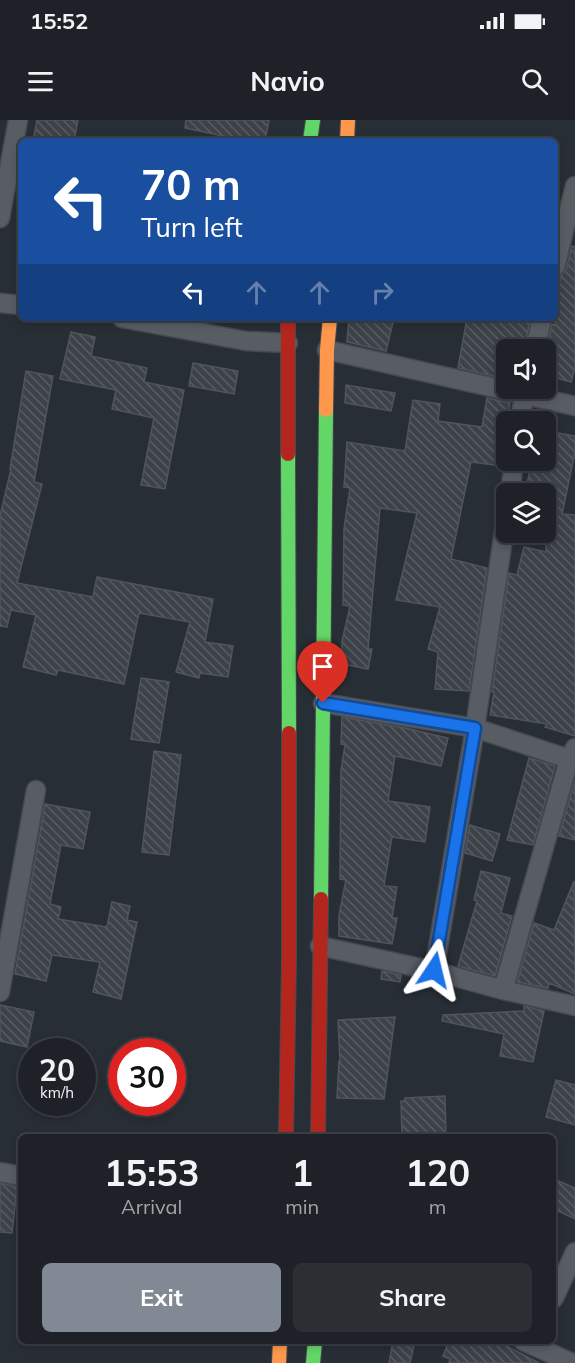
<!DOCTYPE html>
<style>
:root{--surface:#1e2228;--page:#2b2f34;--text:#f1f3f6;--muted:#a1a4a8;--line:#3c3f45;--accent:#818994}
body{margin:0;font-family:Mulish,sans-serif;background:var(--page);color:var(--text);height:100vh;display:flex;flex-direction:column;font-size:22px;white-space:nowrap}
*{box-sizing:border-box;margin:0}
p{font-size:20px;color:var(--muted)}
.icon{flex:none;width:33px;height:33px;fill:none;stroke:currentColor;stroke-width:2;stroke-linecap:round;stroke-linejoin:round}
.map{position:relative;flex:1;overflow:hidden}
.side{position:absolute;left:18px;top:1014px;width:538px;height:210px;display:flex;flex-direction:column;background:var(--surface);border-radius:9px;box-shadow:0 3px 9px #0003,0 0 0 2px var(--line)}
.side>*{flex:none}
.banner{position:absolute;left:18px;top:18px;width:540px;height:183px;border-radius:9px;box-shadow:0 3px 9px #0003,0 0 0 2px var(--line);background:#1a4fa0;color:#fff;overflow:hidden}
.tools{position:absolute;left:496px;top:219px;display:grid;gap:12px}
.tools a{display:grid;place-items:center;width:60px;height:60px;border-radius:9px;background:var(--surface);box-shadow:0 3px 9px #0003,0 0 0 2px var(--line);font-size:30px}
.speed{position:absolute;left:18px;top:918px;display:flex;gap:12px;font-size:30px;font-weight:700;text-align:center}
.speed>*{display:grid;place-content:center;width:78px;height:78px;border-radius:50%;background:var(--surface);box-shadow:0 3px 9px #0003,0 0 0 2px var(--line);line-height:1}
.speed small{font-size:15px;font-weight:400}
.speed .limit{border:9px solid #d22;background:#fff;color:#111}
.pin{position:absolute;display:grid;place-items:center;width:51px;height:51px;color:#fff;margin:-62px -26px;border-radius:50% 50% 50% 0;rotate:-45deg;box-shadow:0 0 6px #0007}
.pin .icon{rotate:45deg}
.me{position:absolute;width:66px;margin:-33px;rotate:10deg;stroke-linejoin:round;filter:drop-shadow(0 0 4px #0008)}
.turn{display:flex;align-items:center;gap:21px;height:126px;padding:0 24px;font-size:27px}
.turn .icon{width:78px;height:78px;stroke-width:2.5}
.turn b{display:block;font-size:42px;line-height:51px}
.lanes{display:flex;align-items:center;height:57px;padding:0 24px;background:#0003;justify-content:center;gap:30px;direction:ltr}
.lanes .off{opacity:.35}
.eta{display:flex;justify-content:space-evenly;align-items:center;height:102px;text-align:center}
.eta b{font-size:36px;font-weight:700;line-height:42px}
.action{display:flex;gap:12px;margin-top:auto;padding:12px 24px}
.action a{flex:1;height:69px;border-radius:9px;background:var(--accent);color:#fff;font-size:24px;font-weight:700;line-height:69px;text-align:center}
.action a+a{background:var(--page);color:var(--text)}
.status{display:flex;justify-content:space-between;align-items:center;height:42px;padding:0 30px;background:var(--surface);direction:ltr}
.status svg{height:16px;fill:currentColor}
header{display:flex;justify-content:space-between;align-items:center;height:78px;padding:0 24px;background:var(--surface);font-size:27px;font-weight:700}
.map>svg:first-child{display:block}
</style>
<div class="status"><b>15:52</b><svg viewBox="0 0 49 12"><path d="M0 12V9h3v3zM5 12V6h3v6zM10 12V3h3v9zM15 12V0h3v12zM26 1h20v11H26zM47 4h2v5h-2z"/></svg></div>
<header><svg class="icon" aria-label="menu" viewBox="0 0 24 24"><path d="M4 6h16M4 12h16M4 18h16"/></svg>Navio<svg class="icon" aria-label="search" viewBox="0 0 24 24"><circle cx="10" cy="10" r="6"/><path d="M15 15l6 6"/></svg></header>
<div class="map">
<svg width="575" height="1243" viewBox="0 0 575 1243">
<defs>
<pattern id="building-back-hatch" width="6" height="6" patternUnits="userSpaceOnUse" patternTransform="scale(1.5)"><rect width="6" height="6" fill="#3d4249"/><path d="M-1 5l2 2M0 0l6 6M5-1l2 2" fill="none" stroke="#575b62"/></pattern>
</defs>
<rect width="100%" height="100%" fill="#282e35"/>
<!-- building -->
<path fill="url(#building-back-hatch)" stroke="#50555d" stroke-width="1.5" d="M37,0H78L74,21H33Z
M186,0H269L265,21H247L185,8Z
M572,126L575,127V248L571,262L546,255V232L552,204L555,205V179L561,156L566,150Z
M349,198H375L393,202L386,231L347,222Z
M467,198H518L530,200L524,230H507V259L458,248Z
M71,212L95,217L91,236L147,248L144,262L184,270L165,369L141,365L154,298L112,289L116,270L60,259Z
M193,243L238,251L234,274L189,266Z
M26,251L53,256L34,362L42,364L17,463L93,477L97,457L213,479L205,522L233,526L228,557L200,553L199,558L176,552L190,502L139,493L124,564L58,550L56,555L23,547L36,495L11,490L7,507L0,506V396L11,349H10Z
M346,265L395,273L391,291L345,283Z
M487,278L510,283L507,298V332L503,338L502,346L471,342L451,439L487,448L469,571L435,569L438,532L428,529L440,487L396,480L417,393L380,388L368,529H372L368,549L342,544V521L350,486L343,485L344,409L350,368L344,367L347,322L405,331L413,280L440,284L438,301L482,307Z
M546,311L575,316V332L562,394L575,395V616L545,607L547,604L490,595L494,572H492L509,453L517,455L524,427L546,432V374H525L532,340H546Z
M141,558L169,562L159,623L131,619Z
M342,597L405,608L448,618L441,646L395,636L388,681L430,687L425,722L392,717L384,766L397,767L392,798H397L392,824L339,816V795L346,760L340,759L341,650L345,625L341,624Z
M154,631L181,635L169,735L142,732Z
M529,638L555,646L533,725L507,720Z
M575,660V720L559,716Z
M45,684L90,692L83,729L61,725L50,784L61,787L58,799L107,807L112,782L130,786L127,800L137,802L121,879L93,872L100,842L52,835L46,861L15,854Z
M470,705L500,714L492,741L465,733Z
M481,751L510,758L501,793L512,796L495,856L458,846L477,781L474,780Z
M574,761L575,874L549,863L548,868L517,862L534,803L554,810Z
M382,851L401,855L400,862L381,859Z
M0,885L34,892L27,927L0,921Z
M524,886L544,891L533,942L500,936L504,914L442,901L443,895L524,891Z
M395,897L384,979L337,978L339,941H340L338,900Z
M556,960L575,965V1005L546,997Z
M445,976L446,1017H402L401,981H404L405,978Z
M554,1059L575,1068V1099L554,1089Z
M0,1063L17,1067L12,1113L0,1112Z
M393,1221H415L410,1243H389Z
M449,1221H497L539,1243H449L450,1239L443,1236Z"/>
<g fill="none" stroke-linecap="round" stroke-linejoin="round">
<defs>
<path id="street" d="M0,98L18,0
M555,147L575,66
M0,183L21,185
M122,198L246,221L288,223
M327,230L575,286
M535,230L542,198
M520,302L525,268
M510,374L514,340
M323,583L475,608L575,641
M320,826L434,851L503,870L575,886
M434,851L475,608L507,391
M503,870L569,640L575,628
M0,872L36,670
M0,1052L21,1056
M554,1178L575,1132
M523,1221L572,1243"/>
<path id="fast" d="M310,21L313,0
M288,334L289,613
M321,779L326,290
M313,1243L315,1221"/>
<path id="slow" d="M347,21L348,0
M326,290L327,230L330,198
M279,1243L280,1221"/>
<path id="jam" d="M288,198V334
M286,1017L289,839V613
M318,1017L321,779"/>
</defs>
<!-- street casing -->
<use href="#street" stroke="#464a50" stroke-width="21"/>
<!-- fast casing -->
<use href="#fast" stroke="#454a51" stroke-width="16"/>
<!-- slow casing -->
<use href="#slow" stroke="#454a51" stroke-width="16"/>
<!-- jam casing -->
<use href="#jam" stroke="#454a51" stroke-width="16"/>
<!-- street -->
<use href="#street" stroke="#585c63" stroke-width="18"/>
<!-- fast -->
<use href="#fast" stroke="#63d668" stroke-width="14"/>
<!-- slow -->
<use href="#slow" stroke="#ff974d" stroke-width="14"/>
<!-- jam -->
<use href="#jam" stroke="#b3261e" stroke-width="14"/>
</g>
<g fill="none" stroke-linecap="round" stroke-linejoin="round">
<defs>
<path id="route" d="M323,583L475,608L434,850"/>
</defs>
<!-- route casing -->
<use href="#route" stroke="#114b97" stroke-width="15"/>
<!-- route -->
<use href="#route" stroke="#1a73e8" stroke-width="10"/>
</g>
</svg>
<div class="tools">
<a><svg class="icon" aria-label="sound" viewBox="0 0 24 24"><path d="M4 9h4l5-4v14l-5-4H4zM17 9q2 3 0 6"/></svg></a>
<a><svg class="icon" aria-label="search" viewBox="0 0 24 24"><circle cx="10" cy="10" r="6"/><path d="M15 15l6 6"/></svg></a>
<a><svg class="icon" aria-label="layers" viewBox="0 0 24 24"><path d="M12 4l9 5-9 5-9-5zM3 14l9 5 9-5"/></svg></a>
</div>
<div class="speed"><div>20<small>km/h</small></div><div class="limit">30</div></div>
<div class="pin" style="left:323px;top:583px;background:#d93025"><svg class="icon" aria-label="arrive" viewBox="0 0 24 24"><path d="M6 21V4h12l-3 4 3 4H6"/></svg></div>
<svg class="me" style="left:434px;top:850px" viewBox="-20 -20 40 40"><path d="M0-17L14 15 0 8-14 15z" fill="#1a73e8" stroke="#fff" stroke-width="4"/></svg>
<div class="banner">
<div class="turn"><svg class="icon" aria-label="left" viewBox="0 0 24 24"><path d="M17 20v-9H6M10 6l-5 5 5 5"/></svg><div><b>70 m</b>Turn left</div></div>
<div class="lanes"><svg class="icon" aria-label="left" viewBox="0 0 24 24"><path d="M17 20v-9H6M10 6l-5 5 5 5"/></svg><svg class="icon off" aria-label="ahead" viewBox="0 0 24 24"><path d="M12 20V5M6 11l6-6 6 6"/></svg><svg class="icon off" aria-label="ahead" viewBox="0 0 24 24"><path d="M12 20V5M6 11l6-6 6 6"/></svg><svg class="icon off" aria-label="right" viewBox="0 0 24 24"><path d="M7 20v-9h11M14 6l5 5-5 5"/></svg></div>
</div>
<section class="side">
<div class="eta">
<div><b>15:53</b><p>Arrival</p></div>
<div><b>1</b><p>min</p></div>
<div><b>120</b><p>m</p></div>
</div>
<div class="action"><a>Exit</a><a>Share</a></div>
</section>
</div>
